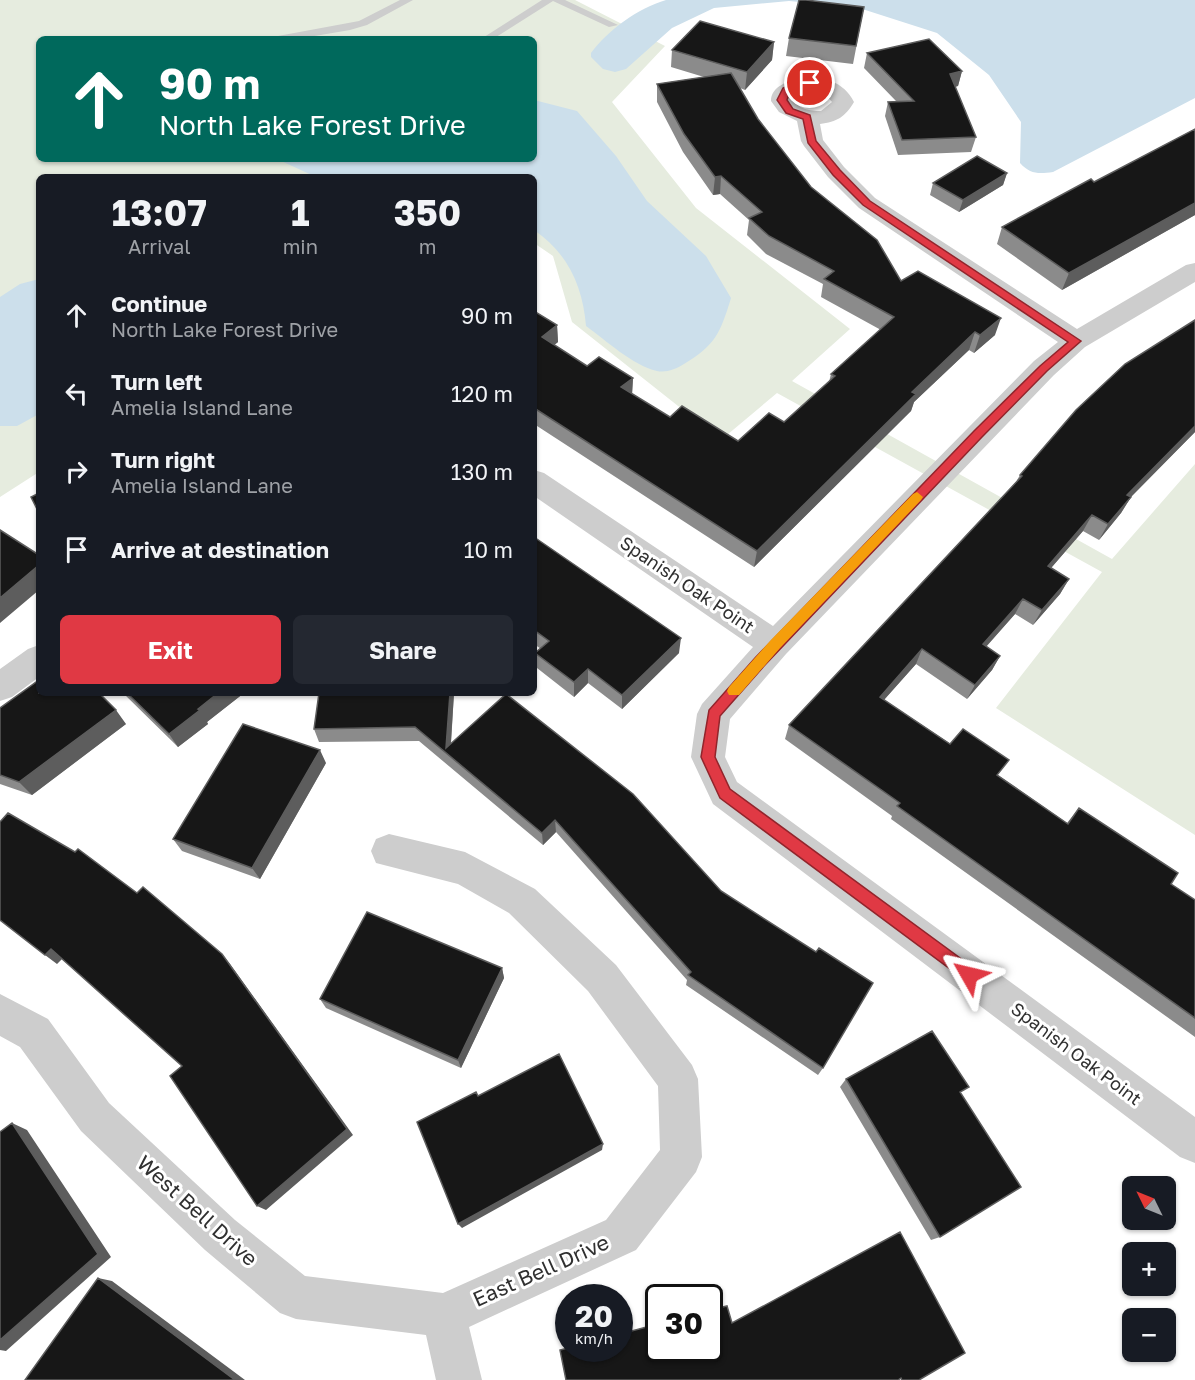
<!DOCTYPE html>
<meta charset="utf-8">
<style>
:root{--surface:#171b24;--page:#242831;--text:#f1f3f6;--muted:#9ea1a6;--accent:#e03944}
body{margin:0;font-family:"Golos Text",sans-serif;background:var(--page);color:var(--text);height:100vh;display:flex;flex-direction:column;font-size:22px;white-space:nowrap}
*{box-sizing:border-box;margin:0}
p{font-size:20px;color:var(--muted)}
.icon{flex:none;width:33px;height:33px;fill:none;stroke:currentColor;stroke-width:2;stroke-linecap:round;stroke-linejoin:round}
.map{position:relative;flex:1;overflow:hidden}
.side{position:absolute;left:36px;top:174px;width:501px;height:522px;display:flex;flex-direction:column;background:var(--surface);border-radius:9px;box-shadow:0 2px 4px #0004}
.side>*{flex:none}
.banner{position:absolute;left:36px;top:36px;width:501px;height:126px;border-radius:9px;box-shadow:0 2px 4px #0004;background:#00695c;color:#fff;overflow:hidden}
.needle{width:39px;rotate:313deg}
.fabs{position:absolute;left:1122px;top:1176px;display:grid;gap:12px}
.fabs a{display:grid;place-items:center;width:54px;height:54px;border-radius:9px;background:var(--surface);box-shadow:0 2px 4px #0004;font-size:30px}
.speed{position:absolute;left:555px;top:1284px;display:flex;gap:12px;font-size:30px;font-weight:700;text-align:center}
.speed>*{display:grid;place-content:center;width:78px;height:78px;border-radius:50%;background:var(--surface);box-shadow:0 2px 4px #0004;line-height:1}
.speed small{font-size:15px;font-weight:400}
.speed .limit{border:3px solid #111;border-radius:9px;background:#fff;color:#111}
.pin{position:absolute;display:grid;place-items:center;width:51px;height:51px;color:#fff;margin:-26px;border:3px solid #fff;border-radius:50%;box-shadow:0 2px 6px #0007}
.me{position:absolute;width:66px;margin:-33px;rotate:307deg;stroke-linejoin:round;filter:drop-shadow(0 0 4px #0008)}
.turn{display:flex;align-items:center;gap:21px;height:126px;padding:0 24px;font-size:27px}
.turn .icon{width:78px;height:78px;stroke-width:2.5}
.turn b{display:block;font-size:42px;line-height:51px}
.eta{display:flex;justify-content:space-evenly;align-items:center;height:102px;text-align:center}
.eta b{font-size:36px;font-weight:700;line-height:42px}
.button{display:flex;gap:12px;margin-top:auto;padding:12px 24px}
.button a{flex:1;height:69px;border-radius:9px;background:var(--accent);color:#fff;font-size:24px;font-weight:700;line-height:69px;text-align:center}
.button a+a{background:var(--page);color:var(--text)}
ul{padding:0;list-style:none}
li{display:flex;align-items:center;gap:18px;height:78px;padding:0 24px}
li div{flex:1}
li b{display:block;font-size:22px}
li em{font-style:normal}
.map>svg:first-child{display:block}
</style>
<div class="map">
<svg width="1195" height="1380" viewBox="0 0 1195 1380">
<rect width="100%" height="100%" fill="#fff"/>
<!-- green -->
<path fill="#e6ecdf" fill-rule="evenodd" d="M0,0H575L665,46L612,102L696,208L850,329L792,381L1112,559L1195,464V835L996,708L1102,572L777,393L721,440L572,322L553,256L534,243V177H39V472L0,497ZM39,39H534V159H39Z"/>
<!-- water -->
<path fill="#ccdfeb" d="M666,0H1195V98L1053,172C1038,174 1030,174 1020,163L1021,122L989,75L937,33L856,7L789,1L714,8L672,28L626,69L615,72L603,69L591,57V53C608,30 638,8 666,0Z
M534,100L577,111L616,156L647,201L706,256L731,298C720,334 715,345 684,364C676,369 666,373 657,371C632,365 607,341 586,326C583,287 568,253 534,230V177H316L277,159H534Z
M39,279V414L17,426H0V297L20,284Z"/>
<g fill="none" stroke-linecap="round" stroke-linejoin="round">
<!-- lane -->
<path fill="#cdcdcd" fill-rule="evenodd" d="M400,0H413L367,25L350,30L297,39H273L278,36L359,21Z
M542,0H565L618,25L609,27L553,1L493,39H481Z"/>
<!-- street -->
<path fill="#cdcdcd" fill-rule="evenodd" d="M801,77C823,77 844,81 854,102C845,117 837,122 820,124L823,140L844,167L875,198L1077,329L1186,265L1195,263V282L1085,347L1054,375L786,654L730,719L725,757L737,782L1195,1117V1163L1180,1157L713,804L691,757L697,714L702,704L753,647L534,496V470L544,473L773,626L1034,361L1058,342L859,208L828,177L804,146L801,141L797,121L779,112L771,101C771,86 789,81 801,77ZM807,90L824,93L832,102L821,111C810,111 796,109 793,97Z
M39,645V677L12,697L0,701V669L28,649Z
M389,834L465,852L535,889L616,965L692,1065L698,1079L702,1157L696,1172L636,1250L469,1327L482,1380H436L426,1335L296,1319L280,1313L205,1250L81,1131L20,1047L0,1036V994L48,1019L109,1103L235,1220L305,1276L443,1293L606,1220L660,1150L658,1086L588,991L509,913L458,884L376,863L371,851L376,839Z"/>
</g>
<!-- wall -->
<path fill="#8b8b8b" d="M864,7L853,64L786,56L789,38Z
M774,42L772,60L745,90L740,88L758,119L811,187L901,281L995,335L974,353L969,350L914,402L911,411L754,567L534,424V311L557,325L558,342L554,345L587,366L633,378L632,394L670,417L738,441L784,422L829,382L831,374L881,330L821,297L823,284L766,254L747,235L749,220L720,194L713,195L683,152L657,102V84L704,77L671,67L672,50Z
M867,53L962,71L958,86L955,87L976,137L971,152L898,155L885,116L888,102L896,101L864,68Z
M1195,129V215L1062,290L997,244L1002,227L1094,182Z
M1007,173L1003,185L959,212L930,195L933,183Z
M1195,320V432L1131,497L1121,513L1099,540L1083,531L1051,568L1069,579L1060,594L1033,625L1015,614L986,647L1000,656L992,670L967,699L916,664L884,700L998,775L1067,823L1079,808L1171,884L1195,900V1037L891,819L892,816L785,739L789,725L1016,482L1020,475Z
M534,537L679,653L622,709L588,683L574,697L537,668L535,653L541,649L534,644Z
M123,693H244L207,722L208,724L178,747Z
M454,693L451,744L506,694L823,1068L818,1075L686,985L687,980L556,832L543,845L419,741L319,742L314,729Z
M0,708L126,724L32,795L0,784Z
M326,763L260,879L182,851L173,839Z
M502,968L504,978L461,1068L326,1008L320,999Z
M846,1079L961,1094L940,1237L931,1240L840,1087Z"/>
<!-- shaded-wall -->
<path fill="#5d5d5d" d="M774,42L772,60L745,90L747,72Z
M962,71L958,86L946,89L950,74Z
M1007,173L1003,185L959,212L963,200Z
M721,176L720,194L713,195L715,177Z
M1195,203V215L1062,290L1069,273Z
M1001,318L995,335L974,353L980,335Z
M557,325L558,342L543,354L542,337Z
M975,332L969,350L914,402L911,411L754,567L757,551L912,392Z
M633,378L632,395L621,387Z
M1195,426V432L1117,511L1127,495Z
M1131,497L1121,513L1099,540L1108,524Z
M1092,515L1083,531L1039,582L1048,566Z
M39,565V590L0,623V598Z
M1069,579L1060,594L1033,625L1042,610Z
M1023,599L1015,614L975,659L983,644Z
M681,638L679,653L622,709V695Z
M922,649L916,664L874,711L880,697Z
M1000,656L992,670L967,699L975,685Z
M588,669V683L574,697V682Z
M218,693H244L207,722L208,724L178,747L169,734L198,709Z
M450,693H454L450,756L446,748Z
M116,710L126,724L32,795L19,782Z
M320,750L326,763L260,879L252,868Z
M555,820L556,832L543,845L542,833Z
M51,949L63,958L57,964L45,955Z
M222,954L230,964L353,1135L266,1210L257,1206Z
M502,968L504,978L461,1068L458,1060Z
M12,1123L27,1130L111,1257L6,1351L0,1350V1340Z
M603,1144L602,1150L462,1228L458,1224Z
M98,1278L112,1281L245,1380H235Z"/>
<!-- building -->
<path fill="#171717" stroke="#5d5d5d" stroke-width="1.5" d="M799,0H806L864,7L856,46L789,38Z
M700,21L774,42L747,72L672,50Z
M929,39L962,71L950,74L976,137L902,140L888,102L914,101L867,53Z
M731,73L758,119L811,187L877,240L901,281L918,271L1001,318L980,335L975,332L912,392L916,394L757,551L534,408V311L557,325L542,337L587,366L599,357L633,378L621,387L670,417L682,406L738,441L769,413L784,422L835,376L831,374L894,317L824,279L834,271L769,236L749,218L762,212L721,176L715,177L684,134L657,84Z
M1195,129V203L1069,273L1002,227L1091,179L1094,182Z
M977,156L1007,173L963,200L933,183Z
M1195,320V426L1127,495L1131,497L1108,524L1092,515L1048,566L1069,579L1042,610L1023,599L983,644L1000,656L975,685L922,649L880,697L950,744L963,729L1009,760L997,775L1068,824L1079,808L1178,873L1171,884L1195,900V1018L897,806L900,803L789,725L1022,476L1020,475L1076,410L1125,364Z
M39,493V513L31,497Z
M0,530L39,555V565L0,598Z
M534,537L681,638L622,695L588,669L574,682L535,653L549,641L534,630Z
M39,680V693H99L116,710L19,782L0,775V708Z
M127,693H218L198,709L200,710L169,734Z
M319,693H450L446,748L506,694L633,794L721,891L816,952L819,948L873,983L823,1068L688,975L691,972L555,820L542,833L415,727L314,729Z
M243,724L320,750L252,868L173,839Z
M8,813L75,852L78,849L137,893L143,887L222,954L347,1129L257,1206L170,1076L182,1066L51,949L45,955L0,920V822Z
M367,912L502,968L458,1060L320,999Z
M932,1031L969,1087L960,1092L1021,1187L940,1237L846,1079Z
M559,1054L603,1144L458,1224L417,1122L476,1092L478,1096Z
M12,1123L98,1254L0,1340V1132Z
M900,1232L965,1353L919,1380H902L901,1378L898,1380H566L560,1350L568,1348H620V1334L658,1324V1348H710V1310L727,1306L732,1323Z
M98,1278L235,1380H25Z"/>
<!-- route -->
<path fill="#e03944" stroke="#92252c" stroke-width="1.5" d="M810,81L814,83L813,85L790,92L787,100L793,109L810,115L816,141L840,170L870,201L1081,341L1047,371L982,437L764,666L720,716L715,757L730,789L975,969L977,975L975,980L969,983L720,798L701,757L709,710L755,658L974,431L1040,366L1068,342L863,205L833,175L808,143L803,119L786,113L777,100L783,88L798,82Z"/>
<!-- slow -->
<path fill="#f59e0b" d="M917,492L923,497L921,500L780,648L739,695H729L727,691L729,687L770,641L913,494Z"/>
<g text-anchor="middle" stroke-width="6" stroke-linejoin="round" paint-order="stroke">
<!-- street labels -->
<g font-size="18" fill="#303030" stroke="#fff">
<text transform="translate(687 585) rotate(34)" y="6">Spanish Oak Point</text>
<text transform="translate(1076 1054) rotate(37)" y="6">Spanish Oak Point</text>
</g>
<!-- near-street labels -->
<g font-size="21" fill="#303030" stroke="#fff">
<text transform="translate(197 1211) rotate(42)" y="7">West Bell Drive</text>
<text transform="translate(541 1271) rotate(-24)" y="7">East Bell Drive</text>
</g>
</g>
</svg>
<div class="fabs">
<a><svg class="needle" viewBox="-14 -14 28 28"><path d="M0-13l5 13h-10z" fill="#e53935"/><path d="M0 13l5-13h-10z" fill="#9ea1a6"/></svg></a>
<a>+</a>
<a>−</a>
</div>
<div class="speed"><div>20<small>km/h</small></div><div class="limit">30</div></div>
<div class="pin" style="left:810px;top:83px;background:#d93025"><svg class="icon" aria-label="arrive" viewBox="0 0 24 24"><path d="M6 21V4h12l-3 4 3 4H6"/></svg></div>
<svg class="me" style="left:969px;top:975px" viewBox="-20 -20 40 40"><path d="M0-17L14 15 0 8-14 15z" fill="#e03944" stroke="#fff" stroke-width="4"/></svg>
<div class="banner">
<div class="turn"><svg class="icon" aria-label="ahead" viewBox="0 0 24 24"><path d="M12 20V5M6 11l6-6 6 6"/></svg><div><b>90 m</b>North Lake Forest Drive</div></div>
</div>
<section class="side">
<div class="eta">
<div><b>13:07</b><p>Arrival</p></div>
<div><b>1</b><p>min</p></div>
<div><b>350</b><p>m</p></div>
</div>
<ul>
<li><svg class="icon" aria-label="ahead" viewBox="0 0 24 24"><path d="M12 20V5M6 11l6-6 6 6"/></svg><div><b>Continue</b><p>North Lake Forest Drive</p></div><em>90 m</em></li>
<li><svg class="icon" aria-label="left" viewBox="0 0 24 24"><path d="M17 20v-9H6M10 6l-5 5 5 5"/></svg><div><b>Turn left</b><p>Amelia Island Lane</p></div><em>120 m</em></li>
<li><svg class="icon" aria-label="right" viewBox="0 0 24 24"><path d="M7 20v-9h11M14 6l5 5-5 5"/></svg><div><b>Turn right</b><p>Amelia Island Lane</p></div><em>130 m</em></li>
<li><svg class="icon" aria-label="arrive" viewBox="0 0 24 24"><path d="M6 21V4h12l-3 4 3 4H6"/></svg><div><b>Arrive at destination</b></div><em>10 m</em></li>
</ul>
<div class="button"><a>Exit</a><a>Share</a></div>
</section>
</div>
